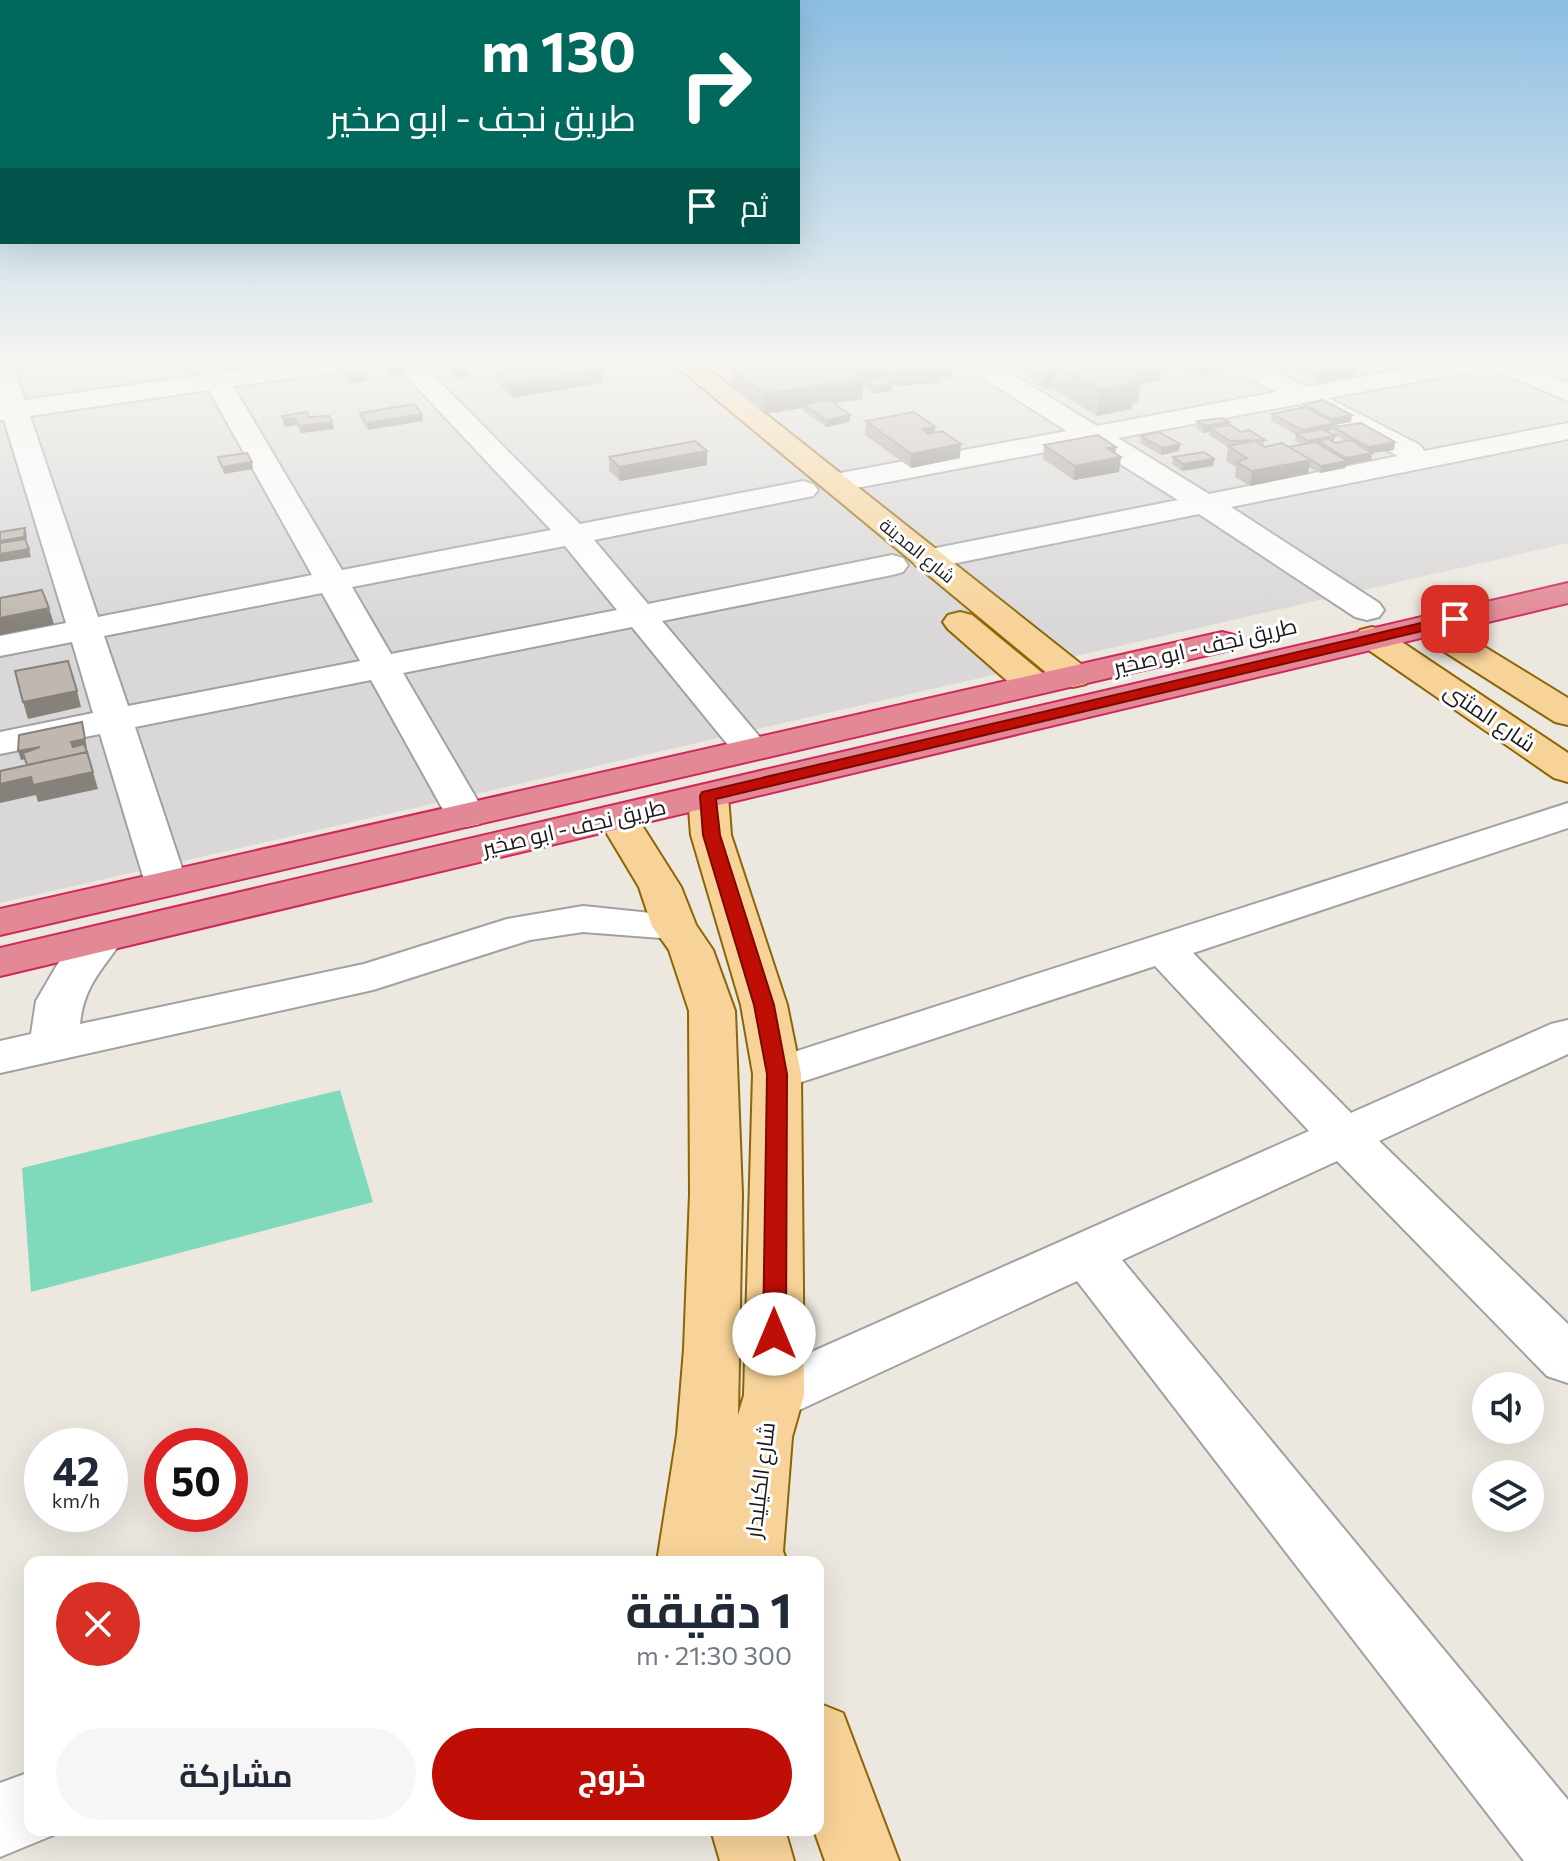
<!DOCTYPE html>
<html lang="ar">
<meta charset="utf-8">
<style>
:root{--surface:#fff;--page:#f6f6f7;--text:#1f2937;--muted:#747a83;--accent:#bf0e06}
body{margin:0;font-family:Commissioner,Cairo,sans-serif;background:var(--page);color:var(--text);direction:rtl;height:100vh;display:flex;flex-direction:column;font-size:30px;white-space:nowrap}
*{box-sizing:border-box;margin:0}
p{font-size:26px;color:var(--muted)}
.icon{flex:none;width:44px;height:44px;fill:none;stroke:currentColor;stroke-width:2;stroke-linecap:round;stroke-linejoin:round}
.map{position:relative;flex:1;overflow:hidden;direction:ltr}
.panel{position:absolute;left:24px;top:1556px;width:800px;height:280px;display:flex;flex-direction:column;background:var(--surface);border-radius:16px;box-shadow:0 8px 32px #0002;direction:rtl}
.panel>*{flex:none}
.banner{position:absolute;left:0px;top:0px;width:800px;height:244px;box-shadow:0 8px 32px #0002;direction:rtl;background:#00695c;color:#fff;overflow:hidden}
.fabs{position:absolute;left:1472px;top:1372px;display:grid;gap:16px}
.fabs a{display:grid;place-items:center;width:72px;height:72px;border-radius:50%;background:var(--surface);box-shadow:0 8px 32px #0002;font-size:40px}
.speed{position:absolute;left:24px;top:1428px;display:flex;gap:16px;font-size:40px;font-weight:700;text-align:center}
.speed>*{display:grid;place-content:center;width:104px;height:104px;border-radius:50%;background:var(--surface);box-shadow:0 8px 32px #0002;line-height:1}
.speed small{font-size:20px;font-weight:400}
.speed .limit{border:12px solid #d22;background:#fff;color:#111}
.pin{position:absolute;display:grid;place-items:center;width:68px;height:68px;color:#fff;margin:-34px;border-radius:16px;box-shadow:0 4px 12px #0006}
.me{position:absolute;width:88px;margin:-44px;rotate:0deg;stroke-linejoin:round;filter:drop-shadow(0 0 6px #0008)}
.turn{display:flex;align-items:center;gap:28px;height:168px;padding:0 32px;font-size:36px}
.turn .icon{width:104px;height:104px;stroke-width:2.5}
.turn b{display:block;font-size:56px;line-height:68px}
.then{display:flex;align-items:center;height:76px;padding:0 32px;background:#0003;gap:16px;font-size:30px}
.round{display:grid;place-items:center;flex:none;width:84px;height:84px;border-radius:42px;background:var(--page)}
.overview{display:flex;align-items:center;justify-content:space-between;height:136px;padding:0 32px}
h1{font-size:48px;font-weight:700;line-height:60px}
.cta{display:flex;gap:16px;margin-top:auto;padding:16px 32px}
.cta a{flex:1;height:92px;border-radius:48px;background:var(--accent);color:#fff;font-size:32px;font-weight:700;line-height:92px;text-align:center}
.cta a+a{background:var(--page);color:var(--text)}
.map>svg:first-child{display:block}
</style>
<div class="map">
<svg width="1568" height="1861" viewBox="0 0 1568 1861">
<rect width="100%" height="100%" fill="#ece8e0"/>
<!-- residential -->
<path fill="#d9d7d7" d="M0,365H1568V543L0,903Z"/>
<!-- pitch -->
<path fill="#7fdabb" d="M340,1090L373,1202L31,1292L22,1168Z"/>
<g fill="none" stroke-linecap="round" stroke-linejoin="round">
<defs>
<path id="minor" d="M0,365H13L25,400L201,375L195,365H221L225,372L277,365H342L338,370L329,373L233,386L342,570L551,530L396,365H423L580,524L803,481L813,484L818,490L813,496L594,540L648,604L892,555L903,558L908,565L903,572L892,575L662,621L769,748L763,756L750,759L737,756L632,627L403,673L486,815L480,824L466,827L452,824L446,815L371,680L135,727L187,883L181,892L166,896L151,892L145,883L100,734L0,754V732L93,713L72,642L0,656V636L66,623L4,420H0ZM209,390L312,575L98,617L30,416ZM565,546L617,610L391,654L352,587ZM322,593L360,661L128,706L104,636Z
M966,365H997L1097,426L1276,392L1234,370L1230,365H1262L1306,387L1425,365H1478L1474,370L1465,373L1328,398L1420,445L1424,451L1568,423V439L1231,507L1379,603L1384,610L1379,617L1367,620L1355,617L1199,514L927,569L916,566L911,559L916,552L1178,500L1088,444L835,492L825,489L820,483L825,477L835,474L1067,431L970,370ZM1299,404L1398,456L1209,494L1118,438Z
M1491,365H1525L1568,383V401L1495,370Z
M1568,803V828L1193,953L1351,1113L1551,1024L1568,1020V1054L1379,1141L1568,1324V1383L1547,1376L1337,1161L1122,1260L1568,1800V1861H1524L1077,1281L795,1412L774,1419L753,1412L744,1395L753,1378L1309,1131L1155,966L777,1090L760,1085L753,1074L760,1063Z
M583,906L690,917L696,926L690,935L674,939L583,932L530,940L373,990L0,1073V1041L31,1034L36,1001L67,948L86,929L102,925L118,929L124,938C103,969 84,985 80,1024L364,964L507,919Z
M30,1772V1830H57L56,1834L0,1857V1783Z"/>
<path id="major" d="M675,365H704L1086,668L1091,676L1086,684L1073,687L1060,684Z
M960,612L972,615L1046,676L1051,684L1046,692L1033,695L1020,692L948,629L943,622L948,615Z
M1427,616L1439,619L1568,698V725L1555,722L1415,633L1410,626L1415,619Z
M1372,627L1384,630L1568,753V782L1554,778L1360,644L1355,637L1360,630Z
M708,784L722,788L728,796L731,835L787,1005L801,1074L804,1395L792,1437L783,1551L787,1562H723L722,1559L721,1562H657L677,1435L684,1349L690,1194L689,1011L669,950L652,926L639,887L597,817L603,808L617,805L631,808L681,887L696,925L713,950L735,1011L742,1194L738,1415L744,1395L753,1074L741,1005L691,835L688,796L694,788Z
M818,1703L843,1713L899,1861H825L814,1830H818Z
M711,1830H785L794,1861H720Z"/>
<path id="highway" d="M1568,583V603L0,976V948Z
M1222,632L1234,635L1239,642L1234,649L0,935V909Z"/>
</defs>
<!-- minor casing -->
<use href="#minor" stroke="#a1a1a1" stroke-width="4"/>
<!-- major casing -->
<use href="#major" stroke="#8c6505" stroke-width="4"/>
<!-- highway casing -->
<use href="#highway" stroke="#ce295a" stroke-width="4"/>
<!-- minor -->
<use href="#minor" fill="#fff" fill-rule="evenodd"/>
<!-- major -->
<use href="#major" fill="#f8d399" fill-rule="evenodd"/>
<!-- highway -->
<use href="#highway" fill="#e28995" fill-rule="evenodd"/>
</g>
<!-- wall -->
<path fill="#a59e97" d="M335,365H357L367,381L349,384L336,369Z
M376,365H402L403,367L404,374L389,376Z
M450,365L470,376L456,378L451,371Z
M746,365H952V377L941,379V383L895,386L892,384V391L873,394L864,386L863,384L862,399L834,403L850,422L826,427L803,411V408L764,414L732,386V367Z
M1015,365H1163L1162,372H1160L1159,381L1140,384L1138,402L1132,404L1131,409L1097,416L1052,388L1044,390L1032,382V375Z
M1178,365H1216L1218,373L1198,376Z
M1295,365H1360L1359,370L1355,371L1354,376L1318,382L1295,369Z
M495,367L603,383L512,398L496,380Z
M1303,404L1351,422L1334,425L1333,430L1327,431L1335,443L1345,441L1333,434L1334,427L1394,450L1372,453L1371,460L1346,465L1345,468L1320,473L1309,467L1308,474L1250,486L1235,477L1236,467L1226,461L1228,447L1209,435L1210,432L1203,433L1196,428L1197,421L1229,422L1228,425L1241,432L1265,440L1263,446L1265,447H1289L1302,445L1295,441L1296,434L1271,421L1272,414L1302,408Z
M360,413L423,421L368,430L361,420Z
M282,416L309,417L332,422L334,429L301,433L296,425L285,427L283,423Z
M866,421L935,427V432L960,458L911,468L865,435Z
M1141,436L1180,444L1179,451L1161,455L1140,443Z
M1044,445L1115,454L1121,457L1119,472L1074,480L1043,459Z
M609,457L707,465L620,481L609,471Z
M1173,457L1214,459L1213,466L1182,471L1172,464Z"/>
<!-- shaded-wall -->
<path fill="#86817b" d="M862,365H886V380H864L862,399L808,407L803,404V408L764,414V394L851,381L852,367Z
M921,365H952V377L941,379V383L895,386L896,367Z
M1046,365H1054L1052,388L1044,390Z
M1117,365H1163L1162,372H1160L1159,381L1140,384L1138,402L1132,404L1131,409L1097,416L1100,390Z
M1343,365H1360L1359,370L1355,371L1354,376L1318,382L1320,368Z
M1219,366L1218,373L1198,376L1199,370Z
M403,367L404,374L389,376L388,369Z
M469,369L470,376L456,378L455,371Z
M602,370L603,383L512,398L511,384Z
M366,374L367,381L349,384L348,377Z
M892,384V391L873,394V387Z
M422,414L423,421L368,430L367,423Z
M850,415V422L826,427V420Z
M1352,415L1351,422L1334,425L1333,430L1300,437L1302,430L1330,424L1331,419Z
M294,418L296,425L285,427L284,420Z
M332,422L334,429L301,433L300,426Z
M1229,422L1228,429L1210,428V432L1203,433L1204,426Z
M935,427V441L922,429Z
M1335,436L1334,443L1318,441L1317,446L1307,448L1308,441Z
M1395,442L1394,450L1372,453L1371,460L1346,465L1345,468L1320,473L1321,466L1345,461L1346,458L1367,454L1368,447Z
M961,444L960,458L911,468V454Z
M1180,444L1179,451L1161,455L1162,448Z
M1116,447L1115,458L1121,457L1119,472L1074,480L1075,466L1107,448Z
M707,451V465L620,481L619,467Z
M1214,459L1213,466L1182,471L1183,464Z
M1311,460L1308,474L1250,486L1252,471Z
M252,462L253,469L224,474L222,467Z
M25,528L27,536L26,544L0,549V541Z
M29,549L31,557L0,562V554Z
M49,608L54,624L0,635V618Z
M77,691L81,707L28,719L23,702Z
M82,722L87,748L73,750L71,742Z
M40,747L43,756L21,760L18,751Z
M93,772L98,789L38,802L36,795L0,803V784L31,777Z"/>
<!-- building -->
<path fill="#c0b8b0" stroke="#86817b" stroke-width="2" d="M337,365H357L366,374L348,377Z
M383,365H402L403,367L388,369Z
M450,365H466L469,369L455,371Z
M511,365H597L602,370L511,384L495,367Z
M746,365H845L863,379L764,394L732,367Z
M893,365H921L896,367Z
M1058,365H1119L1141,377L1127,379L1134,383L1100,390Z
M1191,365H1216L1219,366L1199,370Z
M1313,365H1343L1320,368Z
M883,377L892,384L873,387L864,380Z
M829,400L850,415L826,420L803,404Z
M1323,400L1352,415L1331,419L1303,404Z
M414,404L422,414L367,423L360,413Z
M1305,407L1335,423L1302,430L1272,414Z
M307,412L309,417L329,416L332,422L300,426L294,418L284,420L282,416Z
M914,412L935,427L922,429L928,434L942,431L961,444L911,454L866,421Z
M1222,418L1229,422L1204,426L1197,421Z
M1361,423L1395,442L1368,447L1334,427Z
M1230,425L1241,432L1249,430L1265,440L1230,441L1210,428Z
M1322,429L1335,436L1308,441L1296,434Z
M1159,432L1180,444L1162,448L1141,436Z
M1098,435L1116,447L1107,448L1121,457L1075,466L1044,445Z
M1328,439L1335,443L1351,440L1372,453L1346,458L1318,441Z
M695,441L707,451L619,467L609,457Z
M1255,441L1265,447L1282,443L1311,460L1252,471L1237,462L1247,458L1228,446Z
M1315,442L1347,461L1321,466L1289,447Z
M1204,452L1214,459L1183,464L1173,457Z
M247,453L252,462L222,467L218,457Z
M25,528L24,537L0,541V532Z
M25,539L29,549L0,554V543Z
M42,590L49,608L0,618V598Z
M68,661L77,691L23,702L15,671Z
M82,722L85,739L71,742L73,747L84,744L87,752L27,765L23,753L40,747L18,751L19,735Z
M87,752L93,772L33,785L31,777L0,784V771Z"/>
<!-- sky -->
<linearGradient id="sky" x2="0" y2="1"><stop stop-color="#8bbde2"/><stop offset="0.58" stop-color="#f6f5f1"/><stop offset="1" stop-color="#f6f5f1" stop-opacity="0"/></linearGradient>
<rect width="1568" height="625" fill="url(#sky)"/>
<!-- route -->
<path fill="#bf0e06" stroke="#7c0904" stroke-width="2" d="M1455,615L1460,616V622L716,799L720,835L774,1005L787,1074L786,1334L783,1340L774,1343L766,1340L763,1334L767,1074L754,1005L703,835L700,796L702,792Z"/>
<g text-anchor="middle" stroke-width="6" stroke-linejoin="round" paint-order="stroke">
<!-- far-street labels -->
<g font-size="18" fill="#1a1a1a" stroke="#fff">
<text transform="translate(917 551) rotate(39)" y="6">شارع المدينة</text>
</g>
<!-- street labels -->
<g font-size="22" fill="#1a1a1a" stroke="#fff">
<text transform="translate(1205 646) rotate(-13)" y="8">طريق نجف - ابو صخير</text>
<text transform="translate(1490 717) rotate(34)" y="8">شارع المثنى</text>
<text transform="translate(574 827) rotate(-13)" y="8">طريق نجف - ابو صخير</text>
<text transform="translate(760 1480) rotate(-83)" y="8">شارع الكيليدار</text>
</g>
</g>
</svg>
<div class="fabs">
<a><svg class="icon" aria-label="sound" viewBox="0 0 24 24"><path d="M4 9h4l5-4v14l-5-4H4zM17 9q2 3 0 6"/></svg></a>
<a><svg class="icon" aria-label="layers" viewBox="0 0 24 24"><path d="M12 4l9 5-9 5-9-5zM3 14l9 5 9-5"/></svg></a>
</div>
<div class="speed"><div>42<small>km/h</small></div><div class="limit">50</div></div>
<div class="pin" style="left:1455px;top:619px;background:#d93025"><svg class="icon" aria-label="arrive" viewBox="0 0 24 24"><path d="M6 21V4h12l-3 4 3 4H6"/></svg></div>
<svg class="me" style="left:774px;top:1334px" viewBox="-20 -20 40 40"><circle r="19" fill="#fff"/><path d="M0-13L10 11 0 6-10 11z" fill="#bf0e06"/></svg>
<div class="banner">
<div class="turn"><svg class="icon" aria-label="right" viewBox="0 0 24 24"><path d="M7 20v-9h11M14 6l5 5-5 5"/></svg><div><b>130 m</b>طريق نجف - ابو صخير</div></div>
<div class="then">ثم<svg class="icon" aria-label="arrive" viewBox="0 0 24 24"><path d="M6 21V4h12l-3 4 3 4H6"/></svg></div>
</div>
<section class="panel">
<div class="overview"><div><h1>1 دقيقة</h1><p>300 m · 21:30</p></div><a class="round" style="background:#d93025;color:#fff"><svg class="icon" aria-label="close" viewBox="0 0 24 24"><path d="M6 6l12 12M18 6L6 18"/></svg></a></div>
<div class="cta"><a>خروج</a><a>مشاركة</a></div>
</section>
</div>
